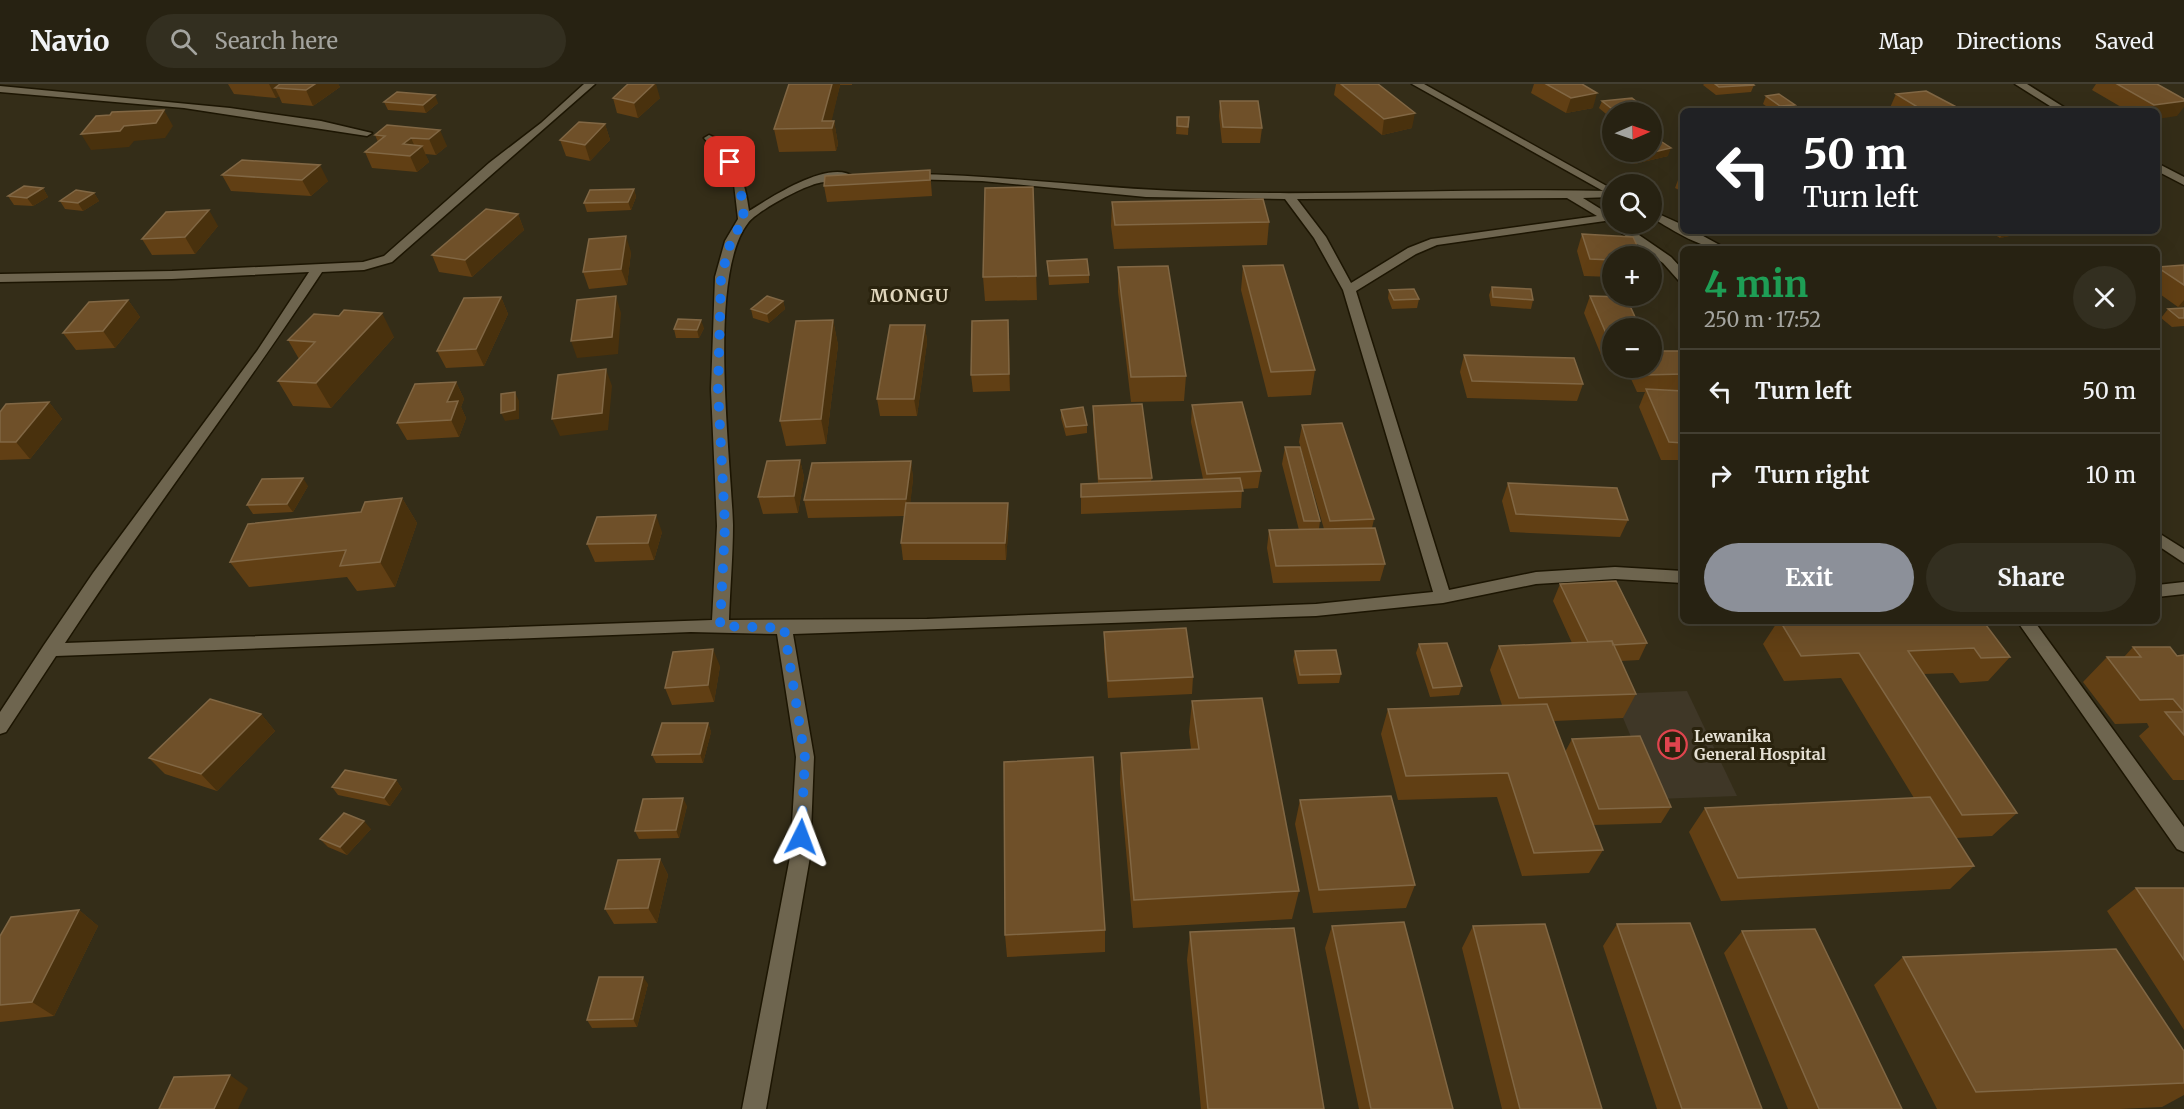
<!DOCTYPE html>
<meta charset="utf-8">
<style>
:root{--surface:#272212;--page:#332f20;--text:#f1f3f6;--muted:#a4a49f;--line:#433f32;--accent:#8c9099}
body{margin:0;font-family:Merriweather,serif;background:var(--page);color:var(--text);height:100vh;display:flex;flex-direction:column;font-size:22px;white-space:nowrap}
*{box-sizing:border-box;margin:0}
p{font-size:20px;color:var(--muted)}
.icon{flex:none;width:33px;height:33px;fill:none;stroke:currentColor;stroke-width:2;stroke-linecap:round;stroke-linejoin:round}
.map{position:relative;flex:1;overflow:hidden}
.side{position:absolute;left:1680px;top:162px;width:480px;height:378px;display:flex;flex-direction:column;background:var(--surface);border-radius:9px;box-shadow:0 6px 24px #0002,0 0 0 2px var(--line)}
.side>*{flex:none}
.banner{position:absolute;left:1680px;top:24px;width:480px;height:126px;border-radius:9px;box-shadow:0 6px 24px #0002,0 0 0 2px var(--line);background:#202124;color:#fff;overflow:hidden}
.needle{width:39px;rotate:88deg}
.controls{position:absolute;left:1602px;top:18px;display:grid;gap:12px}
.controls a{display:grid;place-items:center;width:60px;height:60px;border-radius:50%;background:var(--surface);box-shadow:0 6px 24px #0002,0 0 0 2px var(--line);font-size:30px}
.pin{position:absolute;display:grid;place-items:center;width:51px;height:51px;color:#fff;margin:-26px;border-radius:12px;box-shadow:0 3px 9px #0006}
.me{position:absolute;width:66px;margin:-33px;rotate:3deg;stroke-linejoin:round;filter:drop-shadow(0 0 4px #0008)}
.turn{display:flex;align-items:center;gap:21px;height:126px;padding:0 24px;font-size:27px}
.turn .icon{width:78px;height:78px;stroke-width:2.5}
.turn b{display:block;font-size:42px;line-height:51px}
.round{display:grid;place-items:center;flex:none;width:63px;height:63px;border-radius:32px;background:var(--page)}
.headline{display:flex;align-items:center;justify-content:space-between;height:102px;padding:0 24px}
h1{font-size:36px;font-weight:700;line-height:45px;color:#1e9e55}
.cta{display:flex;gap:12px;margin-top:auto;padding:12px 24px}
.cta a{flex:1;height:69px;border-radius:36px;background:var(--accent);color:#fff;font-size:24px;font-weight:700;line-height:69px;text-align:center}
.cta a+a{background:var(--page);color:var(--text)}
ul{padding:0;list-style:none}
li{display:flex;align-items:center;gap:18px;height:84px;padding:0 24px;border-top:2px solid var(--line)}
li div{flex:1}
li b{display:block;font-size:22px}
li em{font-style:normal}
header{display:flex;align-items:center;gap:36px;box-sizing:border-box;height:84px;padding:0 30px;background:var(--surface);border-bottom:2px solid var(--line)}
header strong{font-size:28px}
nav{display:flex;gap:33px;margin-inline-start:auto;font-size:21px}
.search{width:420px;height:54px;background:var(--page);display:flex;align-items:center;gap:15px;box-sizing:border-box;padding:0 21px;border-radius:33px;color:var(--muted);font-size:22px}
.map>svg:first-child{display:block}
</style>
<header>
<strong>Navio</strong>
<div class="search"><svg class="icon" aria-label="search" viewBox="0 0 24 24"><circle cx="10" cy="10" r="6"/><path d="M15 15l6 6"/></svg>Search here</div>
<nav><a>Map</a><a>Directions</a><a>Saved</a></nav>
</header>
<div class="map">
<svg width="2184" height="1025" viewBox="0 0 2184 1025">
<rect width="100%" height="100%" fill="#342d18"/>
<!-- medical -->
<path fill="#3f3727" d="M1687,607L1737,712L1657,715L1613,610Z"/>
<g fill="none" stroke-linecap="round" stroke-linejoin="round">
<defs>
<path id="minor" d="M584,0H595L392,178L364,186L322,188C239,314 147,433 65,559L712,536L717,442L711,305L715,193L725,157L738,135L734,100L725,79L704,54L709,51C735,61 746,102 749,127C770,114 830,74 854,93C846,100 829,96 819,99C803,102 757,127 748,139C707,191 731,372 733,441C733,472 730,505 729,536L927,535L1316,520L1433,508L1343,206L1314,154L1285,115L1146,113L982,97L905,95L903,93L909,90C1008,91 1105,106 1204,108C1340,112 1476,104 1612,107V113L1583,114L1612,132V136L1437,161L1416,170L1356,207L1449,506L1536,488L1615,483L1683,487V499L1615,495L1536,500L1443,519L1316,532L793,550L814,673L810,773L766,1025H742L790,773L796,673L777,550L691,548L56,572L6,648L0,650V628L44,561L93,489L257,267L309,188L172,195L0,198V190L172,187L363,178L384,172L489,79L541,39ZM1567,114L1597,132L1431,155L1408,164L1351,199L1326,153L1297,115Z
M0,2L230,24L321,37L372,49L367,52L184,24L0,8Z
M1612,138L1623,140L1671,173L1683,186V198L1679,197L1663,179L1612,142Z
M2184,498V510L2157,513V501Z
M2017,537H2034L2184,743V768L2177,765Z"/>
<path id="tertiary" d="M1412,0H1424L1612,105V112Z
M2015,0H2027L2070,27H2058Z
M2157,79L2184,93V101L2157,87Z
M1652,127L1683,141V147H1694L1727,165C1700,165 1675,147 1652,134Z
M2157,448L2184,465V479L2157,461Z"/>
</defs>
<!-- minor casing -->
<use href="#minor" stroke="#1c1502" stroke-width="3"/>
<!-- tertiary casing -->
<use href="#tertiary" stroke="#1c1502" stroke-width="3"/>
<!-- minor -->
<use href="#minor" fill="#6e654f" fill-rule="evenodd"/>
<!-- tertiary -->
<use href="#tertiary" fill="#6e654f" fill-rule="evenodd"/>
</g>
<!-- wall -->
<path fill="#613f14" d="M228,0H338L340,3L313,22L282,19L279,12L276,14L234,10Z
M789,0H852V1H840L831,37H834L838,60L836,67L779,68L774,45Z
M1336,0H1378L1412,44L1382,51L1334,11Z
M1534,0H1582L1593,24L1566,29L1531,9Z
M1704,0H1753L1754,1L1751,8L1716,11L1703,1Z
M2096,0H2157L2177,32L2157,27H2128L2092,6Z
M1896,10L1964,27H1891L1889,26Z
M1766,12L1795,21L1792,27H1773L1763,20Z
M613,14H660L638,34L617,29Z
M1220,17L1262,44L1260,59H1222L1219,32Z
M1602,17L1646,25L1645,28H1612V35L1599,24Z
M384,18L438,19L426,29L388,26Z
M1177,33H1189L1188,51L1176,50Z
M605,40L610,56L590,77L566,72L560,56Z
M387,41L447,62L436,71L425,70L429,78L417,88L372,84L365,68L378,58L375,51Z
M1626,68H1652L1668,72L1634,80L1624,73Z
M930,86L932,112L827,118L824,102Z
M1683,87V108L1675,104L1681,88Z
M222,91L328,97L311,112L231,107Z
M1033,103L1037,216L985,217L983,193Z
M43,104L48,113L33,122L14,121L8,112Z
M634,105L636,113L631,126L587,128L584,119Z
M94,109L99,117L83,127L65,125L60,117Z
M1112,118L1269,138L1267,161L1114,165L1111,142Z
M518,130L524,146L472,193L439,188L432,171Z
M218,142L195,170L152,171L142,155Z
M1989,147H2032L2000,154Z
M1582,150L1612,172V193L1584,192L1577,167Z
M631,168L627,201L589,205L583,188Z
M1047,177L1089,191V199L1049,201Z
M2184,181V222L2178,223L2157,208V183Z
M1243,182L1315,286L1311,311L1268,313L1241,206Z
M1118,183L1186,292L1184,317L1131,318L1118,208Z
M1492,203L1533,216L1531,225L1491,222L1489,211Z
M1389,206L1419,215L1417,224L1392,225L1388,214Z
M1590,212L1612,244V271H1601L1584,229Z
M501,213L508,230L484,282L446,284L437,267Z
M128,216L140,233L115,264L76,266L63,249Z
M783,217L785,225L769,239L753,234L751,225Z
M2184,224V242L2172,243L2161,234L2168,225Z
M833,236L838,261L826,360L786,362L780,337Z
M925,241L927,258L917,332H880L877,315Z
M704,244L699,254H676L674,245Z
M394,253L331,324L293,322L278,297L299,275L288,256Z
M1009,253L1010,307L973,308L971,291Z
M1464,271L1583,300L1577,317L1467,314L1460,288Z
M1683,271V376H1661L1639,323L1645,308H1637L1626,284H1652Z
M456,298L464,315L461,323L466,334L459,353L407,356L397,339Z
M49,318L62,335L30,375L0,376V328Z
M1192,321L1261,387L1258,404L1242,405L1241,424L1081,430V400L1098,399L1093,339V322L1152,394L1151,397L1203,395L1191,338Z
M1061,326L1087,341V349L1066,352L1061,334Z
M1302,341L1374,435L1372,444L1385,480L1380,497L1273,499L1267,464L1269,446H1299L1282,380L1285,363L1320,437L1319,445H1324L1299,358Z
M800,376L804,393L798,429L763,430L758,413Z
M911,377L913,395L910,419L1009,436L1006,476H903L901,459L904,432L808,434L804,416Z
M1508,399L1628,436L1620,453L1510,448L1502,417Z
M308,402L293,428L253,430L247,421Z
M402,414L417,439L395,503L357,507L347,493L249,503L230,478L361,428Z
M662,448L654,476L595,478L587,460Z
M1560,500L1647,559L1639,576L1621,577L1636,610L1623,634L1554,637L1565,668L1572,655L1671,723L1661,739L1593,741L1603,766L1589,789L1522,792L1497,713L1398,716L1381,650L1388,625L1502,621L1490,586L1499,562L1572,559L1553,517Z
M1778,537H1983L2010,573L1988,597L1960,599L1953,589L1923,590L2017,729L1992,752L1956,754L1974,782L1950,805L1721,817L1689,748L1705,724L1914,714L1841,594L1784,597L1763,560Z
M1104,548L1193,593L1192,610L1108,614L1104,565Z
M1419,560L1462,602L1459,611L1430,613L1416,569Z
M2133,563L2177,572L2184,571V696H2173L2139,652L2149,643L2147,639L2115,640L2083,598L2107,573H2124Z
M1295,567L1341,590L1339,599L1298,600L1293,576Z
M720,582L714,618L672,621L665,604Z
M1192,617L1299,807L1292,835L1133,844L1120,699L1121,669L1191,665L1189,648Z
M261,630L275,647L217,707L165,690L149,674Z
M708,639L711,648L703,679H656L652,671Z
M396,696L402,705L390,722L338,711L332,703Z
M1300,716L1415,801L1406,824L1313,829L1295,740Z
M687,722L679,754L639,755L635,747Z
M371,745L347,771L328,763L320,755Z
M660,775L668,791L657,839L614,840L605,825Z
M2136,804H2184V946L2107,827Z
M79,826L98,842L54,932L0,938V852Z
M1617,840L1762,1025H1657L1603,862Z
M1332,842L1453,1025H1359L1325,864Z
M1473,842L1602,1025H1502L1462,864Z
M1105,846V868L1007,873L1005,851Z
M1742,847L1902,1025H1788L1724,869Z
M1190,848L1324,1025H1201L1187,876Z
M1903,873L2184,967V1011L2162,1023L2120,1025H1937L1874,901Z
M648,900L637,943L592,944L587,936Z"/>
<!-- shaded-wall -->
<path fill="#49310d" d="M269,0H285L275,4L279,12L276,14Z
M315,0H338L340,3L313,22L306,6Z
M654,0H656L660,14L638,34L634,19Z
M832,0H840V1L830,44L822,37Z
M1597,9L1593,24L1566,29L1571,14Z
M435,11L438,19L426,29L423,21Z
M2184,17V23L2177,32L2157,35V27H2150L2154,21Z
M1646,25L1645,28H1619Z
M164,26L173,42L165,54L134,57L129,63L91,66L81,50L124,42Z
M1415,29L1412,44L1382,51L1384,35Z
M834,37L838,60L836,67L832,44Z
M605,40L610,56L590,77L585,61Z
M440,46L447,62L436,71L429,55Z
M411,54L417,67L422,62L429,78L417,88L410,72L403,60Z
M1671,64L1668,72L1634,80L1637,72Z
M320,81L328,97L311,112L302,96Z
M43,104L48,113L33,122L27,114Z
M634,105L636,113L631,126L628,118Z
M94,109L99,117L83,127L78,119Z
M209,126L218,142L195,170L185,153Z
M518,130L524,146L472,193L465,176Z
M2005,147H2032L2000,154Z
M626,152L631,168L627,201L621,185Z
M616,212L621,229L618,270L577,274L571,257Z
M501,213L508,230L484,282L476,265Z
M128,216L140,233L115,264L103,247Z
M2184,216V222L2178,223Z
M783,217L785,225L769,239L767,230Z
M382,229L394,253L331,324L316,299Z
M701,236L704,244L699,254L697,246Z
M833,236L838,261L826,360L821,335Z
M1008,236L1009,253L1010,307L1009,290Z
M925,241L927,258L917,332L914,315Z
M606,285L612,302L608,346L560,352L552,335Z
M456,298L464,315L461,323L466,334L459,353L451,336L447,318Z
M515,308L519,317V335L505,337L501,329Z
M49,318L62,335L30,375L16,358Z
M800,376L804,393L798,429L794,412Z
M911,377L913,395L909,432L906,415Z
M303,394L308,402L293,428L287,420Z
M402,414L417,439L395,503L380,478Z
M1008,419L1009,436L1006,476L1005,459Z
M656,431L662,448L654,476L648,459Z
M713,565L720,582L714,618L708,601Z
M261,630L275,647L217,707L201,690Z
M708,639L711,648L703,679L700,670Z
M396,696L402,705L390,722L384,714Z
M683,714L687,722L679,754L676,746Z
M364,737L371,745L347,771L340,763Z
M660,775L668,791L657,839L648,824Z
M79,826L98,842L54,932L32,918Z
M643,893L648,900L637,943L633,935Z
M230,991L248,1004L238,1025H214Z"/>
<!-- building -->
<path fill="#6f5029" stroke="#816744" stroke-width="1.5" d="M280,0H315L306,6L275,4Z
M628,0H654L634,19L613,14Z
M789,0H832L822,37H834L832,44L774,45Z
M1341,0H1378L1415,29L1384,35Z
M1546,0H1582L1597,9L1571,14Z
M1715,0H1753L1754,1L1719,3Z
M2117,0H2157L2184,15V17L2154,21Z
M1926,7L1964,27H1924L1896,10Z
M397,8L435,11L423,21L384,18Z
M1779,10L1795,21L1780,22L1766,12Z
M1632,14L1646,25L1616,28L1602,17Z
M1220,17H1258L1262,44L1223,43Z
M164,26L156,39L124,42L120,47L81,50L96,32L110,31L112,28Z
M1177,33H1189L1188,43L1177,42Z
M579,38L605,40L585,61L560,56Z
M387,41L440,46L429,55L411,54L403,60L422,62L410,72L365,68L385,52L375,51Z
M1662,58L1671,64L1637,72L1631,68H1652V60Z
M242,76L320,81L302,96L222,91Z
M930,86V96L824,102L825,92Z
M24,102L43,104L27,114L8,112Z
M1033,103L1036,192L983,193L985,104Z
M634,105L628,118L584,119L590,106Z
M76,106L94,109L78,119L60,117Z
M1263,115L1269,138L1115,141L1112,118Z
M486,125L518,130L465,176L432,171Z
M209,126L185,153L142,155L166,128Z
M1582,150L1633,153L1642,172H1612V176L1590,175Z
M626,152L621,185L583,188L589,155Z
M1087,175L1089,191L1049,192L1047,177Z
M1283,181L1315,286L1271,288L1243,182Z
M2184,181V201L2157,183Z
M1168,182L1186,292L1131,293L1118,183Z
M1492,203L1531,205L1533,216L1493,213Z
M1414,205L1419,215L1394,216L1389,206Z
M616,212L612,253L571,257L577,216Z
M767,212L783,217L767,230L751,225Z
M1590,212L1626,213L1640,244H1612V254H1608Z
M501,213L476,265L437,267L464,214Z
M128,216L103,247L63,249L89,218Z
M2184,224V234H2179L2168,225Z
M344,226L382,229L316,299L278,297L315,258L288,256L314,230L339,232Z
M678,235L701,236L697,246L674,245Z
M833,236L821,335L780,337L796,237Z
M1008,236L1009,290L971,291L972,237Z
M890,241H925L914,315H877Z
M1652,267H1681L1683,271V290L1644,291L1641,284H1652Z
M1464,271L1574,274L1583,300L1472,297Z
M606,285L602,329L552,335L558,291Z
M456,298L447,318L458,317L451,336L397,339L415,300Z
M1646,305L1683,307V359L1669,358Z
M515,308V326L501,329V310Z
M49,318L16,358H0V328L6,320Z
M1242,318L1261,387L1207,390L1192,321Z
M1142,320L1152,394L1099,395L1093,322Z
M1083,323L1087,341L1066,343L1061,326Z
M1342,339L1374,435L1330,437L1302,341Z
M1285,363H1300L1320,437H1304Z
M800,376L794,412L758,413L767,377Z
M911,377L906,415L804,416L812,379Z
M303,394L287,420L247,421L262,395Z
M1240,394L1243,407L1081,413V400Z
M1508,399L1617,404L1628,436L1516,430Z
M402,414L380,478L340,482L346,466L230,478L248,440L361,428L365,418Z
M906,419H1008L1005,459H901Z
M656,431L648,459L587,460L597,433Z
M1375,444L1385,480L1276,482L1269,446Z
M1616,497L1647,559L1613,561L1612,557L1588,558L1560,500Z
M1780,537H1983L2010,573L1981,574L1974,564L1908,567L2017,729L1962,731L1859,569L1801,572Z
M1186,544L1193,593L1108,597L1104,548Z
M1612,557L1636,610L1519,614L1499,562Z
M1447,559L1462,602L1433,604L1419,560Z
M2133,563H2170L2177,572L2184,571V651L2165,628H2184L2173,615L2140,616L2107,573H2141Z
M713,565L708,601L665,604L673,568Z
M1336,566L1341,590L1300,591L1295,567Z
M1262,614L1299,807L1134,816L1121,669L1199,665L1192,617Z
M210,615L261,630L201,690L149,674Z
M1547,620L1603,766L1534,769L1508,689L1406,692L1388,625Z
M662,639H708L700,670L652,671Z
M1640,652L1671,723L1599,725L1572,655Z
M1093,673L1105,846L1005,851L1004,678Z
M345,686L396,696L384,714L332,703Z
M1391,712L1415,801L1319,806L1300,716Z
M1930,713L1974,782L1738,794L1705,724Z
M683,714L676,746L635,747L643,715Z
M344,729L364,737L340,763L320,755Z
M660,775L648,824L605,825L618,776Z
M2136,804H2184V876Z
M79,826L32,918L0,921V852L11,833Z
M1404,838L1453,1025H1371L1332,842Z
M1690,839L1762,1025H1682L1617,840Z
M1545,840L1602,1025H1520L1473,842Z
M1294,844L1324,1025H1208L1190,848Z
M1815,845L1902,1025H1819L1742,847Z
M2116,865L2184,967V999L1976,1008L1903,873Z
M599,893H643L633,935L587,936Z
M230,991L214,1025H159L174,993Z"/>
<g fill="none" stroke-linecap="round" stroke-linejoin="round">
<!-- route -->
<path stroke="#1a73e8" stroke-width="10" stroke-dasharray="0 18" d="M730,78L740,100L744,135L731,157L721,193L718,305L725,442L720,542L784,544L805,674L801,753"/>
</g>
<!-- icons -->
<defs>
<symbol id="hospital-ring" viewBox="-11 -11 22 22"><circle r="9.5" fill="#2a230e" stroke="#e0444e" stroke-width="1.5"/><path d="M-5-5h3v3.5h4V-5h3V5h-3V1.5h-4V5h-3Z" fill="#e0444e"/></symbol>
</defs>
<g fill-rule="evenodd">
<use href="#hospital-ring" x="1656" y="644" width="33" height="33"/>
</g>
<g text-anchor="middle" stroke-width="6" stroke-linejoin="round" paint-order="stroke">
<!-- poi labels -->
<g font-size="16" font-weight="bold" fill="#e4dfd3" stroke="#2a230e" text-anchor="start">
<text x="1694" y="658">Lewanika<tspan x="1694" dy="18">General Hospital</tspan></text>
</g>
<!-- far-district labels -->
<g font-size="18" font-weight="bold" letter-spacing="1.5" fill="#e0d6bd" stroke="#2a230e">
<text x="910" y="218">MONGU</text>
</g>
</g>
</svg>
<div class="controls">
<a><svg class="needle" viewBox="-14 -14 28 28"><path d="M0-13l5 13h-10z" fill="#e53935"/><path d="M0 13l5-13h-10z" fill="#a4a49f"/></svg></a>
<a><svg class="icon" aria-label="search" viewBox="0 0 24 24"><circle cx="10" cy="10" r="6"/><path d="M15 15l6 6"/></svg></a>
<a>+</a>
<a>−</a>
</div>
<div class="pin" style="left:730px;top:78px;background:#d93025"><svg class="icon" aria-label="arrive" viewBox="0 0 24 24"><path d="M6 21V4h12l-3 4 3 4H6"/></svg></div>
<svg class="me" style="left:801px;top:753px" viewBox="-20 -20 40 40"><path d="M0-17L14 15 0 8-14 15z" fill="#1a73e8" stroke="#fff" stroke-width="4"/></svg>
<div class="banner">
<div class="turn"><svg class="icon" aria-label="left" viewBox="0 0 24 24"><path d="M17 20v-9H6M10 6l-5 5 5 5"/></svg><div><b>50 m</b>Turn left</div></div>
</div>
<section class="side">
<div class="headline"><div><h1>4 min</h1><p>250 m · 17:52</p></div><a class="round"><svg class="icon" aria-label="close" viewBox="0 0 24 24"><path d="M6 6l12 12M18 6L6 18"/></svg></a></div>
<ul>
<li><svg class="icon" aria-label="left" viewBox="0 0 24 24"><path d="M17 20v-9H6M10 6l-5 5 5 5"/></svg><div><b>Turn left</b></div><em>50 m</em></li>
<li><svg class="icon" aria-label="right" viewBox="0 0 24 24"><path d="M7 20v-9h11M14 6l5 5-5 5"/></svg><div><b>Turn right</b></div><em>10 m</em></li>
</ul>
<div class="cta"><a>Exit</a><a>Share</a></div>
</section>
</div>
